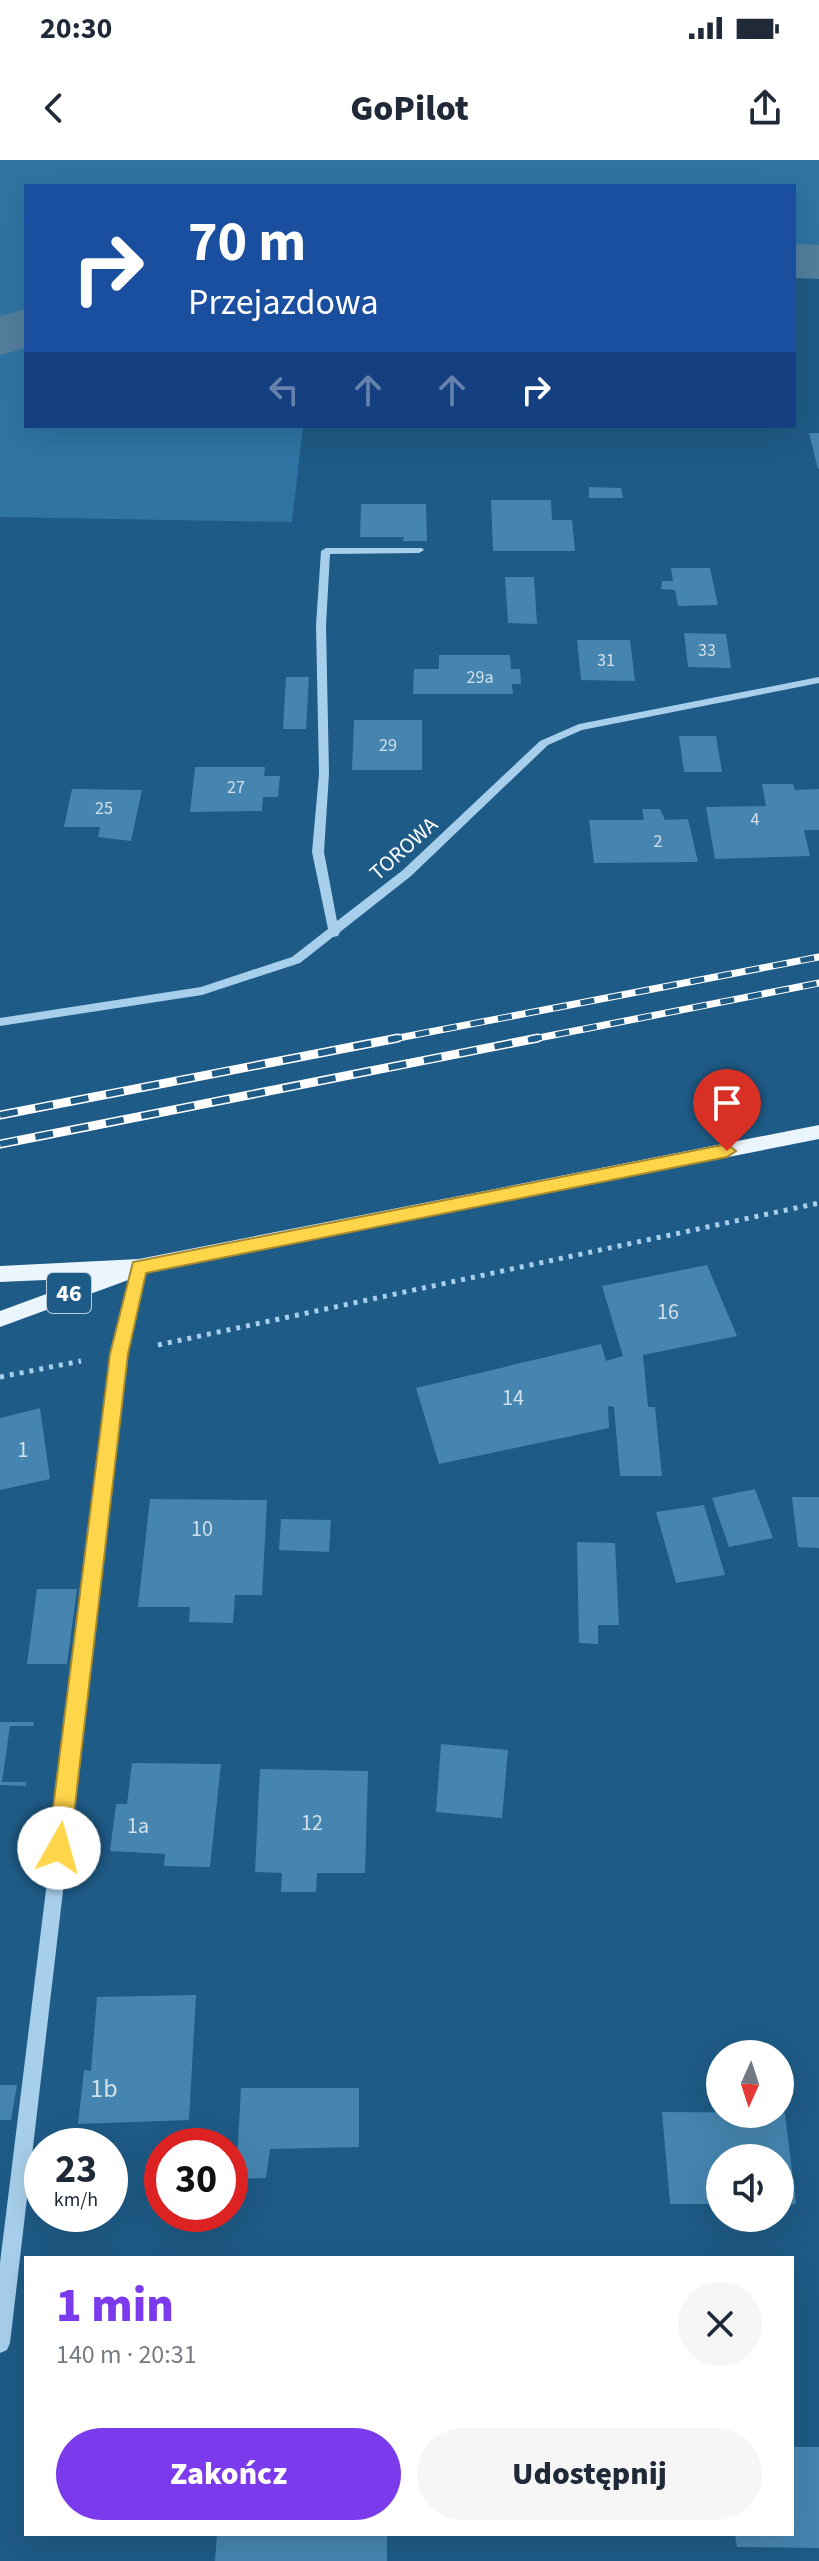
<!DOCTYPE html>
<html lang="pl">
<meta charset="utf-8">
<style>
:root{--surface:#fff;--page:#f6f6f7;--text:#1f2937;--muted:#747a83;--accent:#7c3aed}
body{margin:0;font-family:"Source Sans 3",sans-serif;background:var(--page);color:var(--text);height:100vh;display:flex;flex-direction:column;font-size:30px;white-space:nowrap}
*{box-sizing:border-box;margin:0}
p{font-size:26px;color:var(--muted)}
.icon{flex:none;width:44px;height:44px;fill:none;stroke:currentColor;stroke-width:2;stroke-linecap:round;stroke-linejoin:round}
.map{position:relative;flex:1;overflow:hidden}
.details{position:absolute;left:24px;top:2096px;width:770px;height:280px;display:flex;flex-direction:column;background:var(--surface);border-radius:0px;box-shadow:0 8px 32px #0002}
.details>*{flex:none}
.hud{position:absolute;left:24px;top:24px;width:772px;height:244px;border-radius:0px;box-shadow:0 8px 32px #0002;background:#1a4fa0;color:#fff;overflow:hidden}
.needle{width:52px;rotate:183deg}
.tools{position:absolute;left:706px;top:1880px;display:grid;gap:16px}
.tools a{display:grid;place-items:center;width:88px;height:88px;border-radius:50%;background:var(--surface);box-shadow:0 8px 32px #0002;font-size:40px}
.speed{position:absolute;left:24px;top:1968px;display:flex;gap:16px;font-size:40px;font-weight:700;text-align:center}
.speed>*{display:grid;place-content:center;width:104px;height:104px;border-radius:50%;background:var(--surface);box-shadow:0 8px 32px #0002;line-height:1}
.speed small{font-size:20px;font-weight:400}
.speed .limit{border:12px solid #d22;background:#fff;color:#111}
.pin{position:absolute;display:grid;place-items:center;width:68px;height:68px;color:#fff;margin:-82px -34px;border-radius:50% 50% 50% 0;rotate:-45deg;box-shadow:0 0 8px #0007}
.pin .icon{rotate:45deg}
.me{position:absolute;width:88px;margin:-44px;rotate:7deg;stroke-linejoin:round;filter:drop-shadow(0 0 6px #0008)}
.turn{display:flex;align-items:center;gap:28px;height:168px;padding:0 32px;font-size:36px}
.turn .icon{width:104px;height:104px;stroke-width:2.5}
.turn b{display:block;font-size:56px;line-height:68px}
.lanes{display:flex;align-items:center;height:76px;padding:0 32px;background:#0003;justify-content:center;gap:40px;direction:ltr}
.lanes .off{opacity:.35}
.round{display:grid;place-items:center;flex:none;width:84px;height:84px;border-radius:42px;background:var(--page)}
.summary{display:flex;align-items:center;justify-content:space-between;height:136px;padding:0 32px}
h1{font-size:48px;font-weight:800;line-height:60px;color:var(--accent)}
.button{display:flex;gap:16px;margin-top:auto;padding:16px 32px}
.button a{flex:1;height:92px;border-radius:48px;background:var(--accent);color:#fff;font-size:32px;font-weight:800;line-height:92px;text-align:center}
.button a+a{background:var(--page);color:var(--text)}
.status{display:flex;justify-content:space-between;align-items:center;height:56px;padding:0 40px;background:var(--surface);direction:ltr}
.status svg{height:22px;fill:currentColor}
header{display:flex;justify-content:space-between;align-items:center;height:104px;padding:0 32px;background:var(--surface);font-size:36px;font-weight:800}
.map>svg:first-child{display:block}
</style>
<div class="status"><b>20:30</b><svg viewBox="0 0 49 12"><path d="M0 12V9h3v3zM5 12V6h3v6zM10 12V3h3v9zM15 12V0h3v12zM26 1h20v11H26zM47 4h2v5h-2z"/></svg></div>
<header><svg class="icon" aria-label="back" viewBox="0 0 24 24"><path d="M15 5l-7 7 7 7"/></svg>GoPilot<svg class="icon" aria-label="share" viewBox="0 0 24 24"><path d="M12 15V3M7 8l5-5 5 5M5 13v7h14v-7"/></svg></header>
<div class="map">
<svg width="819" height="2401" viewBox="0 0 819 2401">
<rect width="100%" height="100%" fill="#1e5b86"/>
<!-- green -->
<path fill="#2f74a3" d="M0,0H819V114L794,118V26H26V266H303L292,362L0,357Z"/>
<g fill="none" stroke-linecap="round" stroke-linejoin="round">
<!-- river -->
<path fill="#537f9d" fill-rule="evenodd" d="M794,84L819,85V119L794,118Z
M26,149V188L0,195V156Z"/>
</g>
<!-- building -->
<path fill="#4685af" d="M809,273H819V309H818Z
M589,327L621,328L623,338H589Z
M491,340H551L552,360H572L575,391H493Z
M361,344H426L427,381H403L404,377H360Z
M671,408H710L718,445L678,446L675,430L661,429L662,421H673Z
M505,417H534L537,464L508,463Z
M684,473L726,474L731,508L688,507Z
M577,480H630L635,521L581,520Z
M439,495H510L511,509H520L521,524H512L513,534H413L414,509H439Z
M286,517H309L306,569H283Z
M354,560H422V610H352Z
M679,576H716L722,612H684Z
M195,607H265L264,616H280L278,637H263L262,651L190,652Z
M762,624H793L795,630L819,629V670H804L810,696L715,699L706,647L766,646Z
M72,629L142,630L131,681L98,677L100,667H64Z
M642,649H660L665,660L688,659L698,702L594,703L589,660H644Z
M707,1105L737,1176L643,1195L648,1247H655L662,1316H620L614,1247L608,1246L609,1268L439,1304L416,1228L601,1184L606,1201L623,1196L602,1126Z
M40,1248L50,1319L0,1330V1258Z
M755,1329L773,1378L729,1387L712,1338Z
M792,1337H819V1388L798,1387Z
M150,1339L267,1340L262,1435H235L233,1463L189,1462L190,1447H138Z
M704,1345L725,1415L676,1423L656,1352Z
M281,1359L331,1360L329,1392L279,1390Z
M577,1382L615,1383L619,1465H598V1484L579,1483Z
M37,1429H77L67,1504H27Z
M0,1562H34L33,1566H10L2,1622H26V1626L0,1625Z
M441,1584L508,1590L502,1658L436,1652Z
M132,1603L221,1604L210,1707L164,1706L165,1694L110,1691L116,1644H127Z
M260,1609L368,1611L365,1713H317L316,1732H281L282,1713L255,1712Z
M196,1835L189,1960L78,1964L84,1910L91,1911L97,1837Z
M0,1925H17L11,1960H0Z
M241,1928H359V1987L270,1989L266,2018L236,2019Z
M662,1952L785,1953L796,2044H780V1998H720V2044H670Z
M792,2287H819V2388L737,2387L735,2374H792Z
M217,2374H387V2401H215Z"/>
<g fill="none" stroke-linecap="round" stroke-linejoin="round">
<!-- path -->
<path stroke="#a7cfeb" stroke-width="5" stroke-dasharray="4 6" stroke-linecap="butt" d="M158,1185L819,1043
M0,1217L81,1201"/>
<!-- minor -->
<path fill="#a7cfeb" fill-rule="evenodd" d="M422,388L424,390L419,393L330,394L326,465L329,614L324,692L337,761L403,710L540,581L579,564L819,517V523L582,570L548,585L411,716L340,772L338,776L333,777L300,803L202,835L0,866V858L201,827L292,797L328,769L312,692L319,614L316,465L321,391L326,388Z
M139,1101L144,1103L146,1107L126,1194L10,2183L7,2190L0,2193V2103L112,1194L132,1107L134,1103Z"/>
<!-- major -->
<path fill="#ebf5fe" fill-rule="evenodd" d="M819,965V979L132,1115L131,1119L0,1167V1151L90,1118L0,1122V1106L139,1099Z"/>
<defs>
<path id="rail-far1" d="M388,880L819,797
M528,880L819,823"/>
<path id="rail" d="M0,955L398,878
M0,984L538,878"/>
</defs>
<!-- rail-far1 casing -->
<use href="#rail-far1" stroke="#fff" stroke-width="7"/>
<!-- rail casing -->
<use href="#rail" stroke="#fff" stroke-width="9"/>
<!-- rail-far1 -->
<use href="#rail-far1" stroke="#1e5b86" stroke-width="5" stroke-dasharray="14" stroke-linecap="butt"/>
<!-- rail -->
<use href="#rail" stroke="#1e5b86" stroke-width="6" stroke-dasharray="18" stroke-linecap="butt"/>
</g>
<!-- route -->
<path fill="#ffd54a" stroke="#a68a30" stroke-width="2" d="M727,984L736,991L727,997L146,1113L128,1194L70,1688L67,1696L59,1699L52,1696L48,1688L110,1194L133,1102Z"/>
<g text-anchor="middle" stroke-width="6" stroke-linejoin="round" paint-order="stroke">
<!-- far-number labels -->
<g font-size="18" fill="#d1e0eb">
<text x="707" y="496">33</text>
<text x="606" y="506">31</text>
<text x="480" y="523">29a</text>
<text x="388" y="591">29</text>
<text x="236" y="633">27</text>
<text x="104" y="654">25</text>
<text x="755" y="665">4</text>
<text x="658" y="687">2</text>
</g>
<!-- far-street labels -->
<g font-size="22" fill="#fff" stroke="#1e5b86">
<text transform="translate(403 688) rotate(-42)" y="8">TOROWA</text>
</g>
<!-- number labels -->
<g font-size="22" fill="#d1e0eb">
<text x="668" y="1159">16</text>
<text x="513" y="1245">14</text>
<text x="23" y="1297">1</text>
<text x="202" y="1376">10</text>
<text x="312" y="1670">12</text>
<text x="138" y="1673">1a</text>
</g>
<!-- shield labels -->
<rect fill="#1e5b86" stroke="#bccedb" stroke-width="2" x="47" y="1113" width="44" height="40" rx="6"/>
<g font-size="24" font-weight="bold" fill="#fff">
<text x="69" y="1141">46</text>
</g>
<!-- near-number labels -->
<g font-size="26" fill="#d1e0eb">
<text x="104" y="1937">1b</text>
</g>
</g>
</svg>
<div class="tools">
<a><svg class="needle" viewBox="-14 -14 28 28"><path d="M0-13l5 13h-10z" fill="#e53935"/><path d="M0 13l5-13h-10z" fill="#747a83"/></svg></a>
<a><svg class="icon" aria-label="sound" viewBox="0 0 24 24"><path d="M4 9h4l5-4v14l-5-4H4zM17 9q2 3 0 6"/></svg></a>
</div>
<div class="speed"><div>23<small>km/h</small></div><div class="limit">30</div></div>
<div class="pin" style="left:727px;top:991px;background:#d93025"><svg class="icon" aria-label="arrive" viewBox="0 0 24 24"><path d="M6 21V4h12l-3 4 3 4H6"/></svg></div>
<svg class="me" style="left:59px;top:1688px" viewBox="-20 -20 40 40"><circle r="19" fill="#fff"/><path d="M0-13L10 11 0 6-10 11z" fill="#ffd54a"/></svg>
<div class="hud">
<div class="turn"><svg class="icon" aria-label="right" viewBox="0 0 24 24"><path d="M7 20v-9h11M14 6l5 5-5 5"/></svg><div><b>70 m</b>Przejazdowa</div></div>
<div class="lanes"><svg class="icon off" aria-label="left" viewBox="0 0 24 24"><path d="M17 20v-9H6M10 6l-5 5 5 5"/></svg><svg class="icon off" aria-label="ahead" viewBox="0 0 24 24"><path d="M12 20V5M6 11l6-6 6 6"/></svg><svg class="icon off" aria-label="ahead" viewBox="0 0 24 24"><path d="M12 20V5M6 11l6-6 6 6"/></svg><svg class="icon" aria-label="right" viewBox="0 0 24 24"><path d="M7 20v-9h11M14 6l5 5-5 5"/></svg></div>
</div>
<section class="details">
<div class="summary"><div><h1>1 min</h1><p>140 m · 20:31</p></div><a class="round"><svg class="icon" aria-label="close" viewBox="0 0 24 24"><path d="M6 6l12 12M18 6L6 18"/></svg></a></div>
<div class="button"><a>Zakończ</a><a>Udostępnij</a></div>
</section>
</div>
